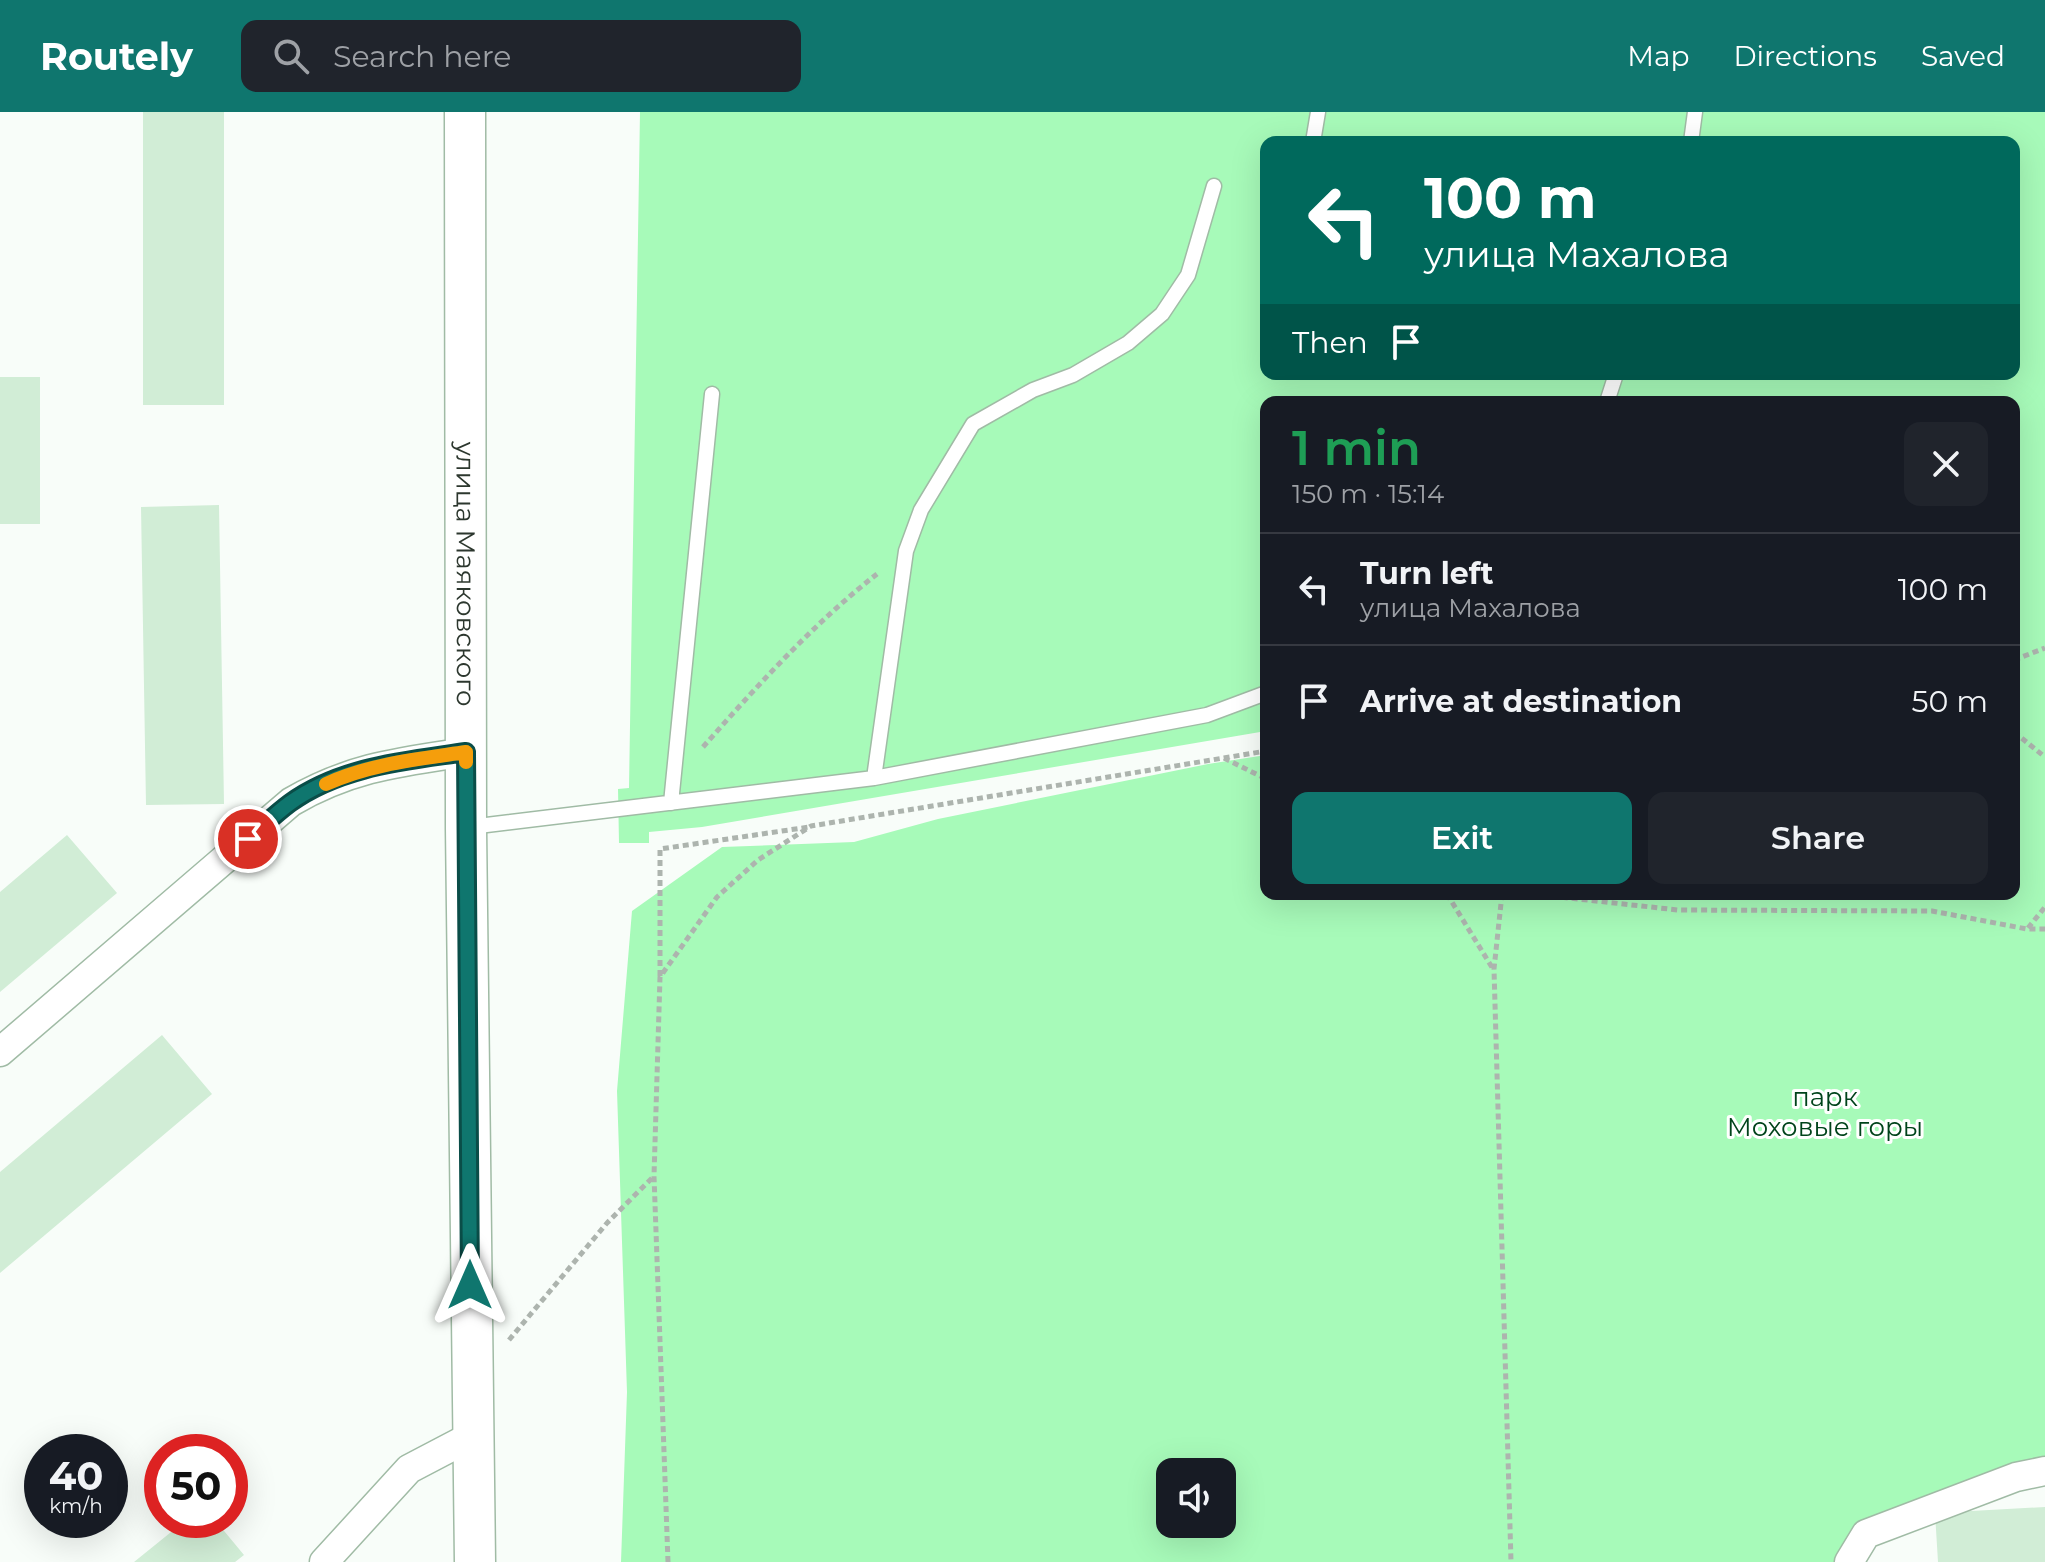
<!DOCTYPE html>
<meta charset="utf-8">
<style>
:root{--surface:#171b24;--page:#20242c;--text:#f1f3f6;--muted:#9ea1a6;--line:#363941;--accent:#0f766e}
body{margin:0;font-family:Montserrat,sans-serif;background:var(--page);color:var(--text);height:100vh;display:flex;flex-direction:column;font-size:30px;white-space:nowrap}
*{box-sizing:border-box;margin:0}
p{font-size:26px;color:var(--muted)}
.icon{flex:none;width:44px;height:44px;fill:none;stroke:currentColor;stroke-width:2;stroke-linecap:round;stroke-linejoin:round}
.map{position:relative;flex:1;overflow:hidden}
.details{position:absolute;left:1260px;top:284px;width:760px;height:504px;display:flex;flex-direction:column;background:var(--surface);border-radius:16px;box-shadow:0 8px 32px #0002}
.details>*{flex:none}
.top-card{position:absolute;left:1260px;top:24px;width:760px;height:244px;border-radius:16px;box-shadow:0 8px 32px #0002;background:#00695c;color:#fff;overflow:hidden}
.buttons{position:absolute;left:1156px;top:1346px;display:grid;gap:16px}
.buttons a{display:grid;place-items:center;width:80px;height:80px;border-radius:16px;background:var(--surface);box-shadow:0 8px 32px #0002;font-size:40px}
.speed{position:absolute;left:24px;top:1322px;display:flex;gap:16px;font-size:40px;font-weight:700;text-align:center}
.speed>*{display:grid;place-content:center;width:104px;height:104px;border-radius:50%;background:var(--surface);box-shadow:0 8px 32px #0002;line-height:1}
.speed small{font-size:20px;font-weight:400}
.speed .limit{border:12px solid #d22;background:#fff;color:#111}
.pin{position:absolute;display:grid;place-items:center;width:68px;height:68px;color:#fff;margin:-34px;border:4px solid #fff;border-radius:50%;box-shadow:0 2px 8px #0007}
.me{position:absolute;width:88px;margin:-44px;rotate:0deg;stroke-linejoin:round;filter:drop-shadow(0 0 6px #0008)}
.turn{display:flex;align-items:center;gap:28px;height:168px;padding:0 32px;font-size:36px}
.turn .icon{width:104px;height:104px;stroke-width:2.5}
.turn b{display:block;font-size:56px;line-height:68px}
.then{display:flex;align-items:center;height:76px;padding:0 32px;background:#0003;gap:16px;font-size:30px}
.round{display:grid;place-items:center;flex:none;width:84px;height:84px;border-radius:16px;background:var(--page)}
.summary{display:flex;align-items:center;justify-content:space-between;height:136px;padding:0 32px}
h1{font-size:48px;font-weight:600;line-height:60px;color:#1e9e55}
.action{display:flex;gap:16px;margin-top:auto;padding:16px 32px}
.action a{flex:1;height:92px;border-radius:16px;background:var(--accent);color:#fff;font-size:32px;font-weight:600;line-height:92px;text-align:center}
.action a+a{background:var(--page);color:var(--text)}
ul{padding:0;list-style:none}
li{display:flex;align-items:center;gap:24px;height:112px;padding:0 32px;border-top:2px solid var(--line)}
li div{flex:1}
li b{display:block;font-size:30px}
li em{font-style:normal}
header{display:flex;align-items:center;gap:48px;box-sizing:border-box;height:112px;padding:0 40px;background:var(--accent);color:#fff}
header strong{font-size:38px}
nav{display:flex;gap:44px;margin-inline-start:auto;font-size:28px}
.search{width:560px;height:72px;background:var(--page);display:flex;align-items:center;gap:20px;box-sizing:border-box;padding:0 28px;border-radius:16px;color:var(--muted);font-size:30px}
.map>svg:first-child{display:block}
</style>
<header>
<strong>Routely</strong>
<div class="search"><svg class="icon" aria-label="search" viewBox="0 0 24 24"><circle cx="10" cy="10" r="6"/><path d="M15 15l6 6"/></svg>Search here</div>
<nav><a>Map</a><a>Directions</a><a>Saved</a></nav>
</header>
<div class="map">
<svg width="2045" height="1450" viewBox="0 0 2045 1450">
<rect width="100%" height="100%" fill="#f8fdf9"/>
<!-- green -->
<path fill="#a7fab9" fill-rule="evenodd" d="M640,0H2045V1359L1866,1422L1849,1450H621L627,1280L617,979L632,799L722,735L854,730L938,707L1208,652L1266,643V782H2014V290H1266V619L702,715L649,720V731H619L618,677L629,676ZM1266,30H2014V262H1266ZM1170,1360H1222V1412H1170Z"/>
<!-- building -->
<path fill="#d1edd6" d="M143,0H224V293H143Z
M0,265H40V412H0Z
M219,393L224,692L146,693L141,395Z
M67,723L117,781L0,880V780Z
M162,923L212,982L0,1161V1060Z
M2045,1395V1450H1938L1935,1401Z
M186,1408H215L244,1443L235,1450H134Z"/>
<g fill="none" stroke-linecap="round" stroke-linejoin="round">
<defs>
<path id="lane" d="M1313,30L1318,0
M1691,30L1695,0
M1607,290L1616,262
M874,666L906,439L921,398L973,312L1033,278L1073,263L1128,231L1162,202L1188,163L1214,74
M671,691L712,282
M470,715L874,666L1207,603L1266,581"/>
<path id="street" d="M0,940L291,690C351,655 400,650 466,640
M324,1450L409,1357L472,1324
M1849,1450L1866,1422L2016,1365L2045,1359"/>
<g id="secondary">
<path id="s1" d="M465,0L466,716L475,1450"/>
</g>
</defs>
<!-- lane casing -->
<use href="#lane" stroke="#a0bba5" stroke-width="17"/>
<!-- street casing -->
<use href="#street" stroke="#a0bba5" stroke-width="31"/>
<!-- secondary casing -->
<use href="#secondary" stroke="#a0bba5" stroke-width="43"/>
<!-- path -->
<path stroke="#adb4ae" stroke-width="5" stroke-dasharray="6 4" stroke-linecap="butt" d="M2014,548L2045,536
M2014,620L2045,645
M703,635C757,574 813,512 877,462
M1224,646L1266,667
M1447,782L1493,857
M1502,782L1494,857L1511,1450
M1532,782L1678,798L1932,799L2027,817H2045
M2028,816L2045,795
M660,864V737L809,715
M509,1228L607,1111L653,1065
M668,1450L654,1064L660,865L717,785L758,748L811,714L1266,639"/>
<!-- lane -->
<use href="#lane" stroke="#fff" stroke-width="14"/>
<!-- street -->
<use href="#street" stroke="#fff" stroke-width="28"/>
<!-- secondary -->
<use href="#secondary" stroke="#fff" stroke-width="40"/>
</g>
<g fill="none" stroke-linecap="round" stroke-linejoin="round">
<defs>
<path id="route" d="M248,727C262,715 275,702 290,691C341,654 406,649 466,640L470,1173"/>
</defs>
<!-- route casing -->
<use href="#route" stroke="#0a4d48" stroke-width="20"/>
<!-- route -->
<use href="#route" stroke="#0f766e" stroke-width="14"/>
<!-- slow -->
<path stroke="#f59e0b" stroke-width="14" d="M326,672C369,652 419,647 466,640V650"/>
</g>
<g text-anchor="middle" stroke-width="6" stroke-linejoin="round" paint-order="stroke">
<!-- street labels -->
<g font-size="26" fill="#2c372e" stroke="#fff">
<text dy="9" stroke="none"><textPath href="#s1" startOffset="462">улица Маяковского</textPath></text>
</g>
<!-- park labels -->
<g font-size="26" fill="#00441b" stroke="#fff">
<text x="1825" y="994">парк<tspan x="1825" dy="30">Моховые горы</tspan></text>
</g>
</g>
</svg>
<div class="buttons">
<a><svg class="icon" aria-label="sound" viewBox="0 0 24 24"><path d="M4 9h4l5-4v14l-5-4H4zM17 9q2 3 0 6"/></svg></a>
</div>
<div class="speed"><div>40<small>km/h</small></div><div class="limit">50</div></div>
<div class="pin" style="left:248px;top:727px;background:#d93025"><svg class="icon" aria-label="arrive" viewBox="0 0 24 24"><path d="M6 21V4h12l-3 4 3 4H6"/></svg></div>
<svg class="me" style="left:470px;top:1173px" viewBox="-20 -20 40 40"><path d="M0-17L14 15 0 8-14 15z" fill="#0f766e" stroke="#fff" stroke-width="4"/></svg>
<div class="top-card">
<div class="turn"><svg class="icon" aria-label="left" viewBox="0 0 24 24"><path d="M17 20v-9H6M10 6l-5 5 5 5"/></svg><div><b>100 m</b>улица Махалова</div></div>
<div class="then">Then<svg class="icon" aria-label="arrive" viewBox="0 0 24 24"><path d="M6 21V4h12l-3 4 3 4H6"/></svg></div>
</div>
<section class="details">
<div class="summary"><div><h1>1 min</h1><p>150 m · 15:14</p></div><a class="round"><svg class="icon" aria-label="close" viewBox="0 0 24 24"><path d="M6 6l12 12M18 6L6 18"/></svg></a></div>
<ul>
<li><svg class="icon" aria-label="left" viewBox="0 0 24 24"><path d="M17 20v-9H6M10 6l-5 5 5 5"/></svg><div><b>Turn left</b><p>улица Махалова</p></div><em>100 m</em></li>
<li><svg class="icon" aria-label="arrive" viewBox="0 0 24 24"><path d="M6 21V4h12l-3 4 3 4H6"/></svg><div><b>Arrive at destination</b></div><em>50 m</em></li>
</ul>
<div class="action"><a>Exit</a><a>Share</a></div>
</section>
</div>
